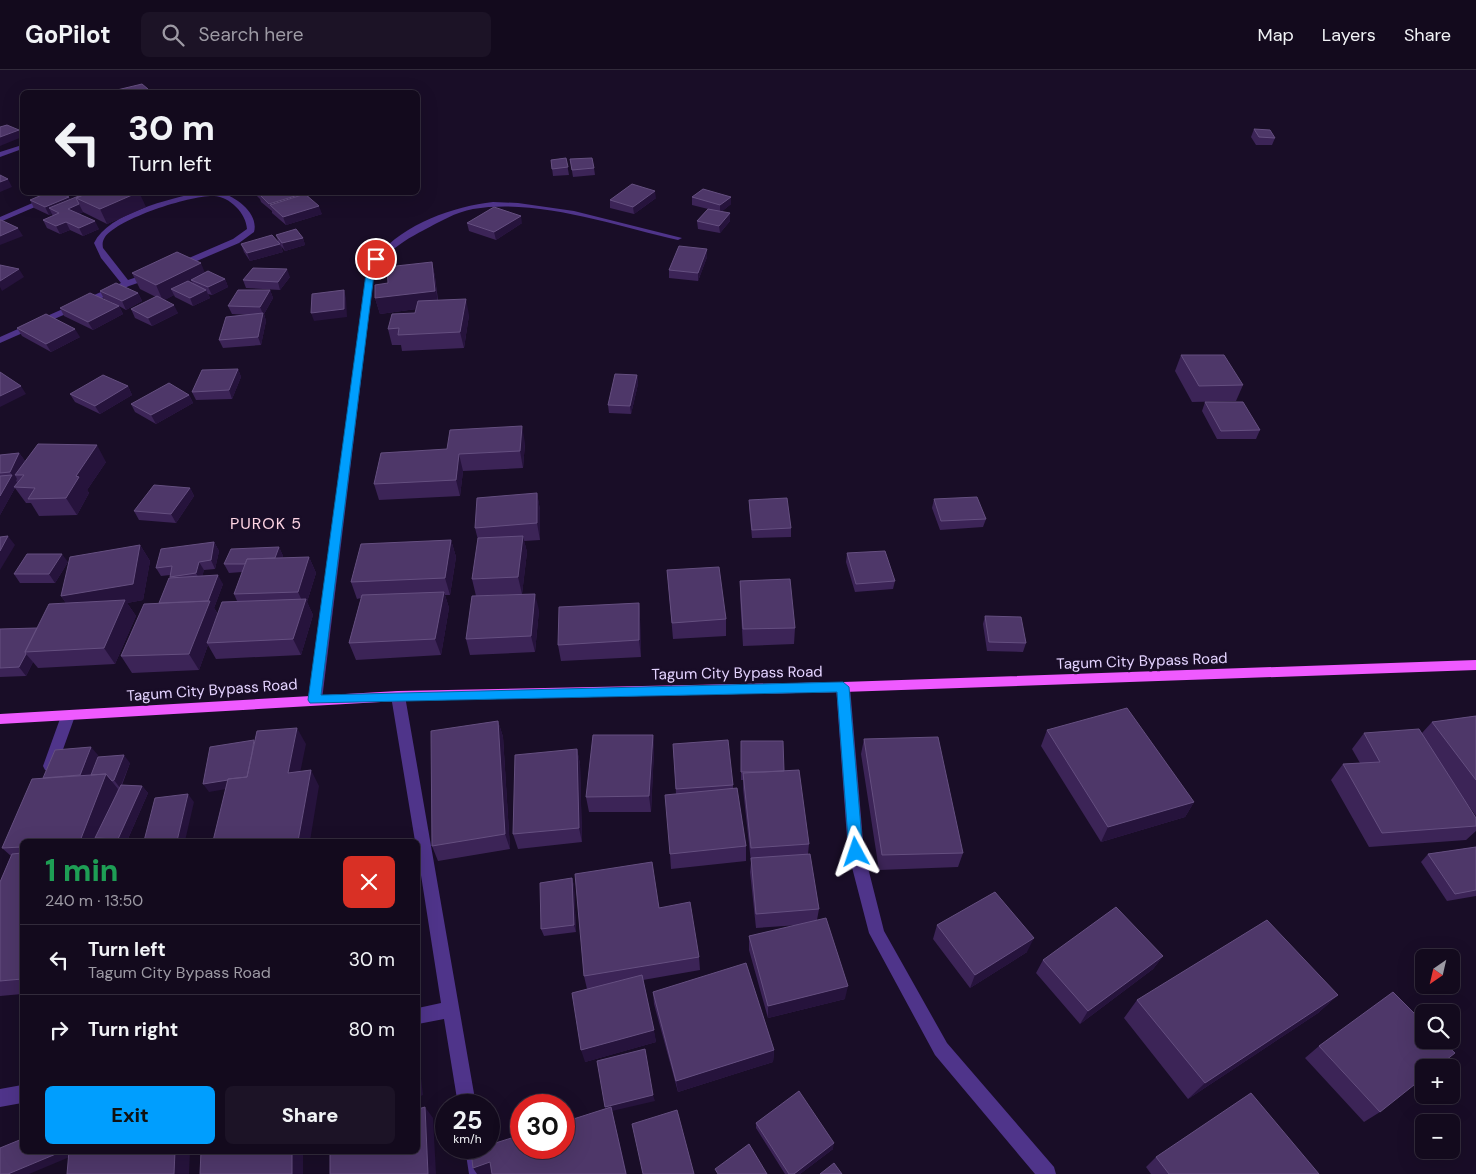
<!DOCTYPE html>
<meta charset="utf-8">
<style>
:root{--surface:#130a1d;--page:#1c1326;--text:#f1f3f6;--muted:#9d9aa4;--line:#322b3b;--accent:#009efe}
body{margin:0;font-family:"DM Sans",sans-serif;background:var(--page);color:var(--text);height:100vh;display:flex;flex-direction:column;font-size:19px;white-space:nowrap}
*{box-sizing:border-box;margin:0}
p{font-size:16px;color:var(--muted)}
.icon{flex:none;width:28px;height:28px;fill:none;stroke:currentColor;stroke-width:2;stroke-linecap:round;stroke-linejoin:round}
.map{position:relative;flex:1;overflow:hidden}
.drawer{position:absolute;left:20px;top:769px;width:400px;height:315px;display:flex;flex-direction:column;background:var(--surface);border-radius:8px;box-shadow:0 5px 20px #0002,0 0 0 1px var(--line)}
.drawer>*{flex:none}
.banner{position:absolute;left:20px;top:20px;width:400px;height:105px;border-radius:8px;box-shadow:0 5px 20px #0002,0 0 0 1px var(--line);background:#130a1d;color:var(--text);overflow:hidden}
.needle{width:32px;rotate:214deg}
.tools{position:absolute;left:1415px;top:879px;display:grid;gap:10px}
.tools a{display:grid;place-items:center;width:45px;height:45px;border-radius:8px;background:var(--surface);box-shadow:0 5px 20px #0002,0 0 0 1px var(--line);font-size:25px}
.speed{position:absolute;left:435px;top:1024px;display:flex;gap:10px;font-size:25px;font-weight:700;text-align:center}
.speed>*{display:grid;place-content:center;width:65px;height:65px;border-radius:50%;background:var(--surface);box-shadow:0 5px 20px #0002,0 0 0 1px var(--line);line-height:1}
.speed small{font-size:12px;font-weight:400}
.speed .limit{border:8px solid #d22;background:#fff;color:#111}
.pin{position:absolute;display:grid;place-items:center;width:42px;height:42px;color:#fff;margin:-21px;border:2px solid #fff;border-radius:50%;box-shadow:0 1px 5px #0007}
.me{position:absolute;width:55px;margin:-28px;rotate:355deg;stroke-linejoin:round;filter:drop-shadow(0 0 4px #0008)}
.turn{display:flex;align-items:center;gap:18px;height:105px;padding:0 25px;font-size:22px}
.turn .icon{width:65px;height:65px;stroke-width:2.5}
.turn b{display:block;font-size:35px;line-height:42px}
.round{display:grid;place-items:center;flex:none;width:52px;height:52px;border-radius:8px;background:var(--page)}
.summary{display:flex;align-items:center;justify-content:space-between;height:85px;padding:0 25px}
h1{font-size:30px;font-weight:800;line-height:38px;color:#1e9e55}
.action{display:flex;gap:10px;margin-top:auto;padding:10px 25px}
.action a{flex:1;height:58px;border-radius:8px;background:var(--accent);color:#111;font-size:20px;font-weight:800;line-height:58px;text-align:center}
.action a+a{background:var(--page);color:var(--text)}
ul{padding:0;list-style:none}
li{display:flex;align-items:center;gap:15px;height:70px;padding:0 25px;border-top:1px solid var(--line)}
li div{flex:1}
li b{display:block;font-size:19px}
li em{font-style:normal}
header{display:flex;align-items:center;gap:30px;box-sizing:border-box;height:70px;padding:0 25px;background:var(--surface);border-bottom:1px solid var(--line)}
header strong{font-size:24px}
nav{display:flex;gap:28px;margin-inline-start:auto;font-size:18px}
.search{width:350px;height:45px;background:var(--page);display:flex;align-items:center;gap:12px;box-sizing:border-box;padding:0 18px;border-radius:8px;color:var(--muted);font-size:19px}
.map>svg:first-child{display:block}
</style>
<header>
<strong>GoPilot</strong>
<div class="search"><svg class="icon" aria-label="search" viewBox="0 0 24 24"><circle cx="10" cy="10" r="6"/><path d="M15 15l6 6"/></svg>Search here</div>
<nav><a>Map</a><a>Layers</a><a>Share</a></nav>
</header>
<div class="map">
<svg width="1476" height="1104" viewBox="0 0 1476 1104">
<rect width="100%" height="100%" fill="#190d27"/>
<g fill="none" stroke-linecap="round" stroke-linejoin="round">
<!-- minor -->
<path fill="#4f348a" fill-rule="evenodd" d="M22,75V79L0,87V82Z
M58,122H70L0,152V147Z
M201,122C207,122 215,122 221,123C237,127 259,144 254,162L239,173L178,199L175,198V194L233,169L247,159C246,143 230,127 214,126C191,125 119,148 105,167C103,170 102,173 103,178L128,210L152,202L155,203V207L129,216L0,273V267L121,213L101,188L94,173C109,143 169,129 201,122Z
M493,132L518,133L574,141L682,168L678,170C615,156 538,128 473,139C456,142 439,152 424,160C403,171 385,182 374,204L322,630L320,634H310L308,630L366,204C387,160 447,137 493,132Z
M843,612L848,613L850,617L864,782L884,861L947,973L1054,1097L1056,1104H1035L935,985L869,863L848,782L836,617L838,613Z
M398,621L403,622L405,626L476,1035H458L444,949L418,954V938L441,933L418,786V771H415L391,626L393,622Z
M68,641L73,642L75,646L57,696L55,700L50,702L45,700L43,696L61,646L63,642Z
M22,1015V1033L0,1037V1019Z
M465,1078H483L487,1104H469Z"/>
<!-- major -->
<path fill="#ef5aff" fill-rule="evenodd" d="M1476,590V600L843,622L398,631L0,654V644L398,621L843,612Z"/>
</g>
<!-- wall -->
<path fill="#3c2457" d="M1254,59L1275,68L1272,75H1256L1251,67Z
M566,88L569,105L553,106L551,90Z
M570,89L594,98L595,105L573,107Z
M253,122H305L322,144L286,155L272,143V141L261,132L260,129Z
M86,123L146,137L107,154L83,142L79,144L99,159L83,166L70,160L60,164L47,158L43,150L53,146L52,144L49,145L34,138L30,130L69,127L70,130Z
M692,127H731V134L721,142L730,143V151L720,163L698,159L697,151L708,139L692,135Z
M656,128L634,144L610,138V130Z
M467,153H522L496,170L469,161Z
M276,165L303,168L305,175L285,181L281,176L283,182L250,191L244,182L241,174L278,171Z
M707,179V187L698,211L669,208V200Z
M432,192L435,207L438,230L469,245L464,278L402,281L401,275H392L388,259L415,243L416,239L380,244L375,228L388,213Z
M132,203H205L225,209L228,217L212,225L208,224L210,228L193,236L175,227L174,225L164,230L178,243L152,256L135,248L131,239L156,227L140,219Z
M290,207L280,220L246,218L243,210Z
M270,220L273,228L264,244L266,251L261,275L223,278L219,270L248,245L232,244L228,236Z
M100,221L138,223L142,231L126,240L119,236L123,244L93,260L64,246L60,238L113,233L104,229Z
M17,258L80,267L51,282L22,266Z
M1181,285L1243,315L1236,331L1192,332L1175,301Z
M238,299L241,307L232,329L196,330L192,322Z
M637,305L638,314L631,344L609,343L608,335Z
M128,316L132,325L100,344L75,332L70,324Z
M189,325L193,333L156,354L135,342L131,334Z
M1205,332L1260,360L1256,369H1217L1202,341Z
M525,373L523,398L463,401L460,426L379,430L374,414L447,379Z
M19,383L25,391L24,393L106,392L87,420L89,423L77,445L39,446L31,433H26L15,418L0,445V385Z
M190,418L194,426L176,453L139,450L134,441Z
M537,423L540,440V470L524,471L527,482L522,524L476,526L472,509L478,470L475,458Z
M934,429L986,449L983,457L940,460L932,438Z
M749,430L791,458V467L752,468L749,438Z
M451,470L456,487L450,525H445L449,538L441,585L356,590L349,573L361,528L357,529L351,512Z
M214,472L219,481L215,499L204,500L202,506L223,514L214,538L218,544L237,531L234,524L242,502L229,503L224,494L279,477L283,486L282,488L309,487L316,503L307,532L313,545L301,585L216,589L208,575L199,600L132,603L121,586L159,533L170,508V505L161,506L156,498Z
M140,475L150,491L143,530L127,533L136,546L115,594L38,598L33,592L26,606L0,607V559L37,558L66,533L61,526Z
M847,483L895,511L893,519L855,522L846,492Z
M68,492L55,513H20L14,504Z
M667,500L726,549V566L673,569Z
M740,511L795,558L794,574L743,576L740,527Z
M639,533L640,549L641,587L561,591L558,575Z
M539,540L535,582L470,585L466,569Z
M985,546L1026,573L1023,582L987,581L983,554Z
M1476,646V746L1466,732L1476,748V761L1466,770L1369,777L1331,710L1343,694L1360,693L1352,679L1364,663H1422L1432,652Z
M498,651L503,667L510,779L438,791L432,776Z
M1047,660L1194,732L1185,747L1101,772L1041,676Z
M653,665L654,680L651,742H589L586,727Z
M864,669L963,783L958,797L879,800L861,684Z
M741,671L784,701L809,774L808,784L819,839L817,850L845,929L768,948L749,880V866L799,855L756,858L750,802L751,792L743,719V710H741Z
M673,674L733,715V719L746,776V791L671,799L670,784L676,724Z
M577,679L580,694L582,772L518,779L513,764Z
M98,685L90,705L130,693L122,715L142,716L148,723L127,771H22L43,708Z
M22,777V924L0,926V812L11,786L2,778Z
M1476,777V826L1447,831L1421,792L1428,784Z
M572,808L574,816L576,862L544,866L541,859Z
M659,838L699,887L700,900L643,910L656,972L585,992L587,919L584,906Z
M937,855L1027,882L970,918L933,869Z
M1163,886L1153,899L1080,954L1036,903L1043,890Z
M653,922L774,980L773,992L678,1022L654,934Z
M1338,925L1318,943L1188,1029L1124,948L1137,930Z
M1319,976L1380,1042L1364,1052L1305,988Z
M756,1053L833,1079L800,1104H785L756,1058Z
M1156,1087L1319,1104H1151L1146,1097Z"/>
<!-- shaded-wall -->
<path fill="#26133c" d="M148,19L150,22H134Z
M19,60L22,67L0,76V67Z
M8,109L12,117L0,122V112Z
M655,121L656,128L634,144L633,137Z
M139,122L146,137L107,154L100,139Z
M305,123L307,130L270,135L269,134Z
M69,127L73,135L49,138L52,144L49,145L45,137Z
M731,127V134L720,143V135Z
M79,134L83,142L72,147L68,139Z
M319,136L322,144L286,155L283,147Z
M730,143V151L720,163L719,156Z
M521,146L522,153L496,170L494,162Z
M95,151L99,159L83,166L79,158Z
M66,152L70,160L60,164L56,156Z
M18,158L23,166L0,175V166Z
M303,168L305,175L285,181L282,173Z
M280,174L283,182L250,191L247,183Z
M707,179V187L698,211V203Z
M432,192L435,207L438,236L380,244L375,228Z
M201,193L207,208L191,210L194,215L171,219L174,225L163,231L156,215Z
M19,199L24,207L2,221L0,217V211Z
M287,199L290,207L280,220L278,212Z
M225,209L228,217L212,225L208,217Z
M206,220L210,228L193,236L190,228Z
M270,220L273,228L264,244L266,251L261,275L258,267L263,244L260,237Z
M344,220L346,228L347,247L314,251L311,243Z
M138,223L142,231L126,240L122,231Z
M466,229L469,245L464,278L460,262Z
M174,235L178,243L152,256L148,248Z
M119,236L123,244L93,260L88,252Z
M75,259L80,267L51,282L46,274Z
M238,299L241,307L232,329L229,320Z
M637,305L638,314L631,344L630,336Z
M21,316L26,324L0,337V326Z
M128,316L132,325L100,344L95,336Z
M189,325L193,333L156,354L151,345Z
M522,356L525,373L523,398L520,381Z
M97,375L106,392L87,420L89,423L77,445L66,428L76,406Z
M19,383L25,391L19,405H15L17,409L16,411L18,413L14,417L15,418L0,445V426L12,405L10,402Z
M459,384L463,401L460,426L456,410Z
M190,418L194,426L176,453L171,444Z
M537,423L540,440V470L537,453Z
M8,466L15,475L0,500V481Z
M523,466L527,482L522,524L518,507Z
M451,470L456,487L450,525L445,508Z
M214,472L219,481L215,499L211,490Z
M140,475L150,491L143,530L127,533L136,546L115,594L104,578L72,542L61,526Z
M279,477L283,486L277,501L273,492Z
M62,484L68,492L55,513L49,504Z
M309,487L316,503L307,532L313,545L301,585L293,569L304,535L298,522Z
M199,492L204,500L201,512L196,503Z
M218,505L223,514L214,538L219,547L207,573L208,575L199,600L189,584Z
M444,522L449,538L441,585L435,569Z
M535,524L539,540L535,582L531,566Z
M639,533L640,549L641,587L639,570Z
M26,584L33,592L26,606L19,597Z
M498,651L503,667L510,779L505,764Z
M297,658L306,674L297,718L288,703Z
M653,665L654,680L651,742L649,726Z
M254,670L259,678L255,714L209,722L203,714Z
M91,677L98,685L87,715L80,707Z
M577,679L580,694L582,772L579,758Z
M124,685L130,693L120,718L114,710Z
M311,700L319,716L310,771H298Z
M106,704L118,719L101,768H95L98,771H80Z
M142,716L148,723L127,771H120L118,769Z
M188,724L194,732L185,771H177Z
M1194,732L1185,747L1101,772L1108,757Z
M572,808L574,816L576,862L574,855Z
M1034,868L1027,882L970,918L975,905Z
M1163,886L1153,899L1080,954L1088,941Z
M848,916L845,929L768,948V936Z
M1338,925L1318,943L1188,1029L1205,1013Z
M654,960L656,972L585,992L581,980Z
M774,980L773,992L678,1022L676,1011Z
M418,984L423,1025L418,1027Z
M653,1025L655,1031L612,1041L627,1104H626L605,1037Z
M425,1037L433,1048L436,1104H428Z
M834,1073L833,1079L800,1104H794Z
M63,1081H71L72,1086L29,1104H8Z
M175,1081H190L189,1104H174Z
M292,1081H303V1104H292Z
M490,1092L492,1104H477L473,1098Z"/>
<!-- building -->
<path fill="#4e3769" stroke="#654f80" d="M142,14L148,19L134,22H120L117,20Z
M7,55L19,60L0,67V57Z
M1254,59L1270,60L1275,68L1259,67Z
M566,88L568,97L552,99L551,90Z
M592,88L594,98L572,100L570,89Z
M0,105L8,109L0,112Z
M632,114L655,121L633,137L610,130Z
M703,119L731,127L720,135L692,127Z
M49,122H59L69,127L45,137L30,130Z
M89,122H139L100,139L76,128Z
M265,122H305V123L269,134L259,124Z
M86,123V124L76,128L79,134L68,139L95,151L79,158L66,152L56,156L43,150L59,143L49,138Z
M305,124L319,136L283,147L270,135Z
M494,137L521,146L494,162L467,153Z
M708,139L730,143L719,156L697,151Z
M0,150H1L18,158L0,166Z
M296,159L303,168L282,173L276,165Z
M272,165L280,174L247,183L241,174Z
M679,176L707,179L698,203L669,200Z
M177,182L201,193L156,215L132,203Z
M432,192L435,221L375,228V215L388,213L387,197Z
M0,195L19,199L0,211Z
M253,198L287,199L278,212L243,210Z
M208,201L225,209L208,217L191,210Z
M188,211L206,220L190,228L171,219Z
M116,213L138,223L122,231L100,221Z
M238,220H270L260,237L228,236Z
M344,220V239L311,243L312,224Z
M90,223L119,236L88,252L60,238Z
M157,226L174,235L148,248L131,239Z
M466,229L460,262L398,265L399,258L388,259L392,244L415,243L418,231Z
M263,243L258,267L219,270L226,247Z
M46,244L75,259L46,274L17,258Z
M1181,285H1224L1243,315L1199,316Z
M238,299L229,320L192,322L202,300Z
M0,302L21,316L0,326Z
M615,304L637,305L630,336L608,335Z
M103,305L128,316L95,336L70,324Z
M169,313L189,325L151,345L131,334Z
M1205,332H1243L1260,360L1221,361Z
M522,356L520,381L459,384L456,410L374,414L381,383L447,379L450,360Z
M38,374L97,375L76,406L79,407L66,428L28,429L35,418L14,417L24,405H15Z
M19,383L10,402L0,403V385Z
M12,405L0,426V406Z
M154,415L190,418L171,444L134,441Z
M537,423V453L475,458L477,428Z
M977,427L986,449L941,451L934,429Z
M787,428L791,458L752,460L749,430Z
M8,466L0,481V467Z
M523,466L518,507L472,509L478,468Z
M451,470L445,508L351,512L361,474Z
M214,472L211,490L199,492L196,503L170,507L172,496L156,498L161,479Z
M140,475L133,514L61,526L70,487Z
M279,477L275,488L247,489L245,494H224L231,479Z
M885,481L895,511L856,514L847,483Z
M27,484H62L49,504H14Z
M309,487L298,522L234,524L247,489Z
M719,497L726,549L672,553L667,500Z
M218,505L208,531L159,533L169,508Z
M790,509L795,558L743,559L740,511Z
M444,522L435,569L349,573L362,525Z
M535,524L531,566L466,569L472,526Z
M306,529L293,569L207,573L222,532Z
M125,530L104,578L25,582L49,534Z
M210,531L189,584L121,586L144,534Z
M639,533V570L558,575L559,537Z
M985,546L1021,547L1026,573L989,572Z
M37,558L25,582L26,584L19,597L0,598V559Z
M1127,638L1194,732L1108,757L1047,660Z
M1476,646V710L1432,652Z
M498,651L505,764L432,776L431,661Z
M297,658L288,703L311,700L298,771H213L228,709L247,707L257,661Z
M1419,659L1476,748V756L1382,763L1343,694L1380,692L1364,663Z
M593,665H653L649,726L586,727Z
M938,667L963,783L882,785L864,669Z
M254,670L252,683L247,707L228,709V710L203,714L210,677Z
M728,670L733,715L676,719L673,674Z
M741,671H783L784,701L763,702H741Z
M91,677L80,705L43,708L55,680Z
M577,679L579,758L513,764L515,685Z
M124,685L114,710L112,711L106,704L91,705L98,687Z
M799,700L809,774L751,778L743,703Z
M106,704L80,771H22V777L2,778L32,709Z
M121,715L142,716L118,769L95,768Z
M737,718L746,776L670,784L665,725Z
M188,724L177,771H144L155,728Z
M1476,777V820L1455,824L1428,784Z
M22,783V909L0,911V812L12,784Z
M810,784L819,839L756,844L751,788Z
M652,792L659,838L690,832L699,887L584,906L575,804Z
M572,808L574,855L541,859L540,813Z
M995,822L1034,868L975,905L937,855Z
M1116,837L1163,886L1088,941L1043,890Z
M826,848L848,916L768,936L749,866Z
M1267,850L1338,925L1205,1013L1137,930Z
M746,893L774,980L676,1011L653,922Z
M642,905L654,960L581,980L572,923Z
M1393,922L1424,953V970H1441L1455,983L1436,998H1424V1007L1380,1042L1319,976Z
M645,979L653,1025L605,1037L597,991Z
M799,1021L834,1073L794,1104H789L756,1053Z
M1251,1023L1319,1104H1169L1156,1087Z
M425,1037L428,1104H330V1081H418V1039Z
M611,1037L626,1104H492L490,1092L473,1098L471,1081L480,1078H489V1075L521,1065V1078H564V1052Z
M677,1040L694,1104H643L632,1054Z
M22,1069V1081H63L8,1104H0V1078Z
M749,1074L767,1104H718L715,1099Z
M69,1081H175L174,1104H67Z
M201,1081H292V1104H200Z
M834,1093L842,1104H820Z"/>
<!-- route -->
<path fill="#009efe" stroke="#0067a5" d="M376,187L380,189L374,204L321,625L843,612L849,617L863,782L861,786L856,788L851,786L849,782L837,622L310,633L308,630L366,204L372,189Z"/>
<g text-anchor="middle" stroke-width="5" stroke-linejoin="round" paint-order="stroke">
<!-- street labels -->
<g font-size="15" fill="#e4d3ff" stroke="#190d27">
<text transform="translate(1142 591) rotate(-2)" y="5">Tagum City Bypass Road</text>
<text transform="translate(737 603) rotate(-1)" y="5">Tagum City Bypass Road</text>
<text transform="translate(212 620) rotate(-4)" y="5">Tagum City Bypass Road</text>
</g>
<!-- neighbourhood labels -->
<g font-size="16" letter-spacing="1" fill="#ffd5e4" stroke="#190d27">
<text x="266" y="459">PUROK 5</text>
</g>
</g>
</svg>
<div class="tools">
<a><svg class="needle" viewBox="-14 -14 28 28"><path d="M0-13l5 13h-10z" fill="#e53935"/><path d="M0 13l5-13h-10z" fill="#9d9aa4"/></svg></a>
<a><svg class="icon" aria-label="search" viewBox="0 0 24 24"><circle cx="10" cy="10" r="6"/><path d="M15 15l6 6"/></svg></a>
<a>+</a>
<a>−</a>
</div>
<div class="speed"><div>25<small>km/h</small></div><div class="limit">30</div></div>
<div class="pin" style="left:376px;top:189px;background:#d93025"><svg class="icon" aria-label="arrive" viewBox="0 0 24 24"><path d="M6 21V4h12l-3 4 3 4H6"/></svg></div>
<svg class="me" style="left:856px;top:782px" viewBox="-20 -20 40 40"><path d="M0-17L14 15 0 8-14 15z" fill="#009efe" stroke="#fff" stroke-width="4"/></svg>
<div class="banner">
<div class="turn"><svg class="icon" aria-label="left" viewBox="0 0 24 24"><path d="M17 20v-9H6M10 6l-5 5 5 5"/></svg><div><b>30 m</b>Turn left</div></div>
</div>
<section class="drawer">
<div class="summary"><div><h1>1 min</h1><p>240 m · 13:50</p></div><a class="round" style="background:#d93025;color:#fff"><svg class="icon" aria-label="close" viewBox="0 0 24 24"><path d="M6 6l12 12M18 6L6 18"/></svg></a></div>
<ul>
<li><svg class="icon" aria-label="left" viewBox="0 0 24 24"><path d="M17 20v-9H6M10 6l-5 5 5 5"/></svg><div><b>Turn left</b><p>Tagum City Bypass Road</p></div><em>30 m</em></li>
<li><svg class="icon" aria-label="right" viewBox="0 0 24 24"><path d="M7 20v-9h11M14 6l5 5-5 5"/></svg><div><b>Turn right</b></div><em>80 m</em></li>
</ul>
<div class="action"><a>Exit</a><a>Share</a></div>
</section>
</div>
